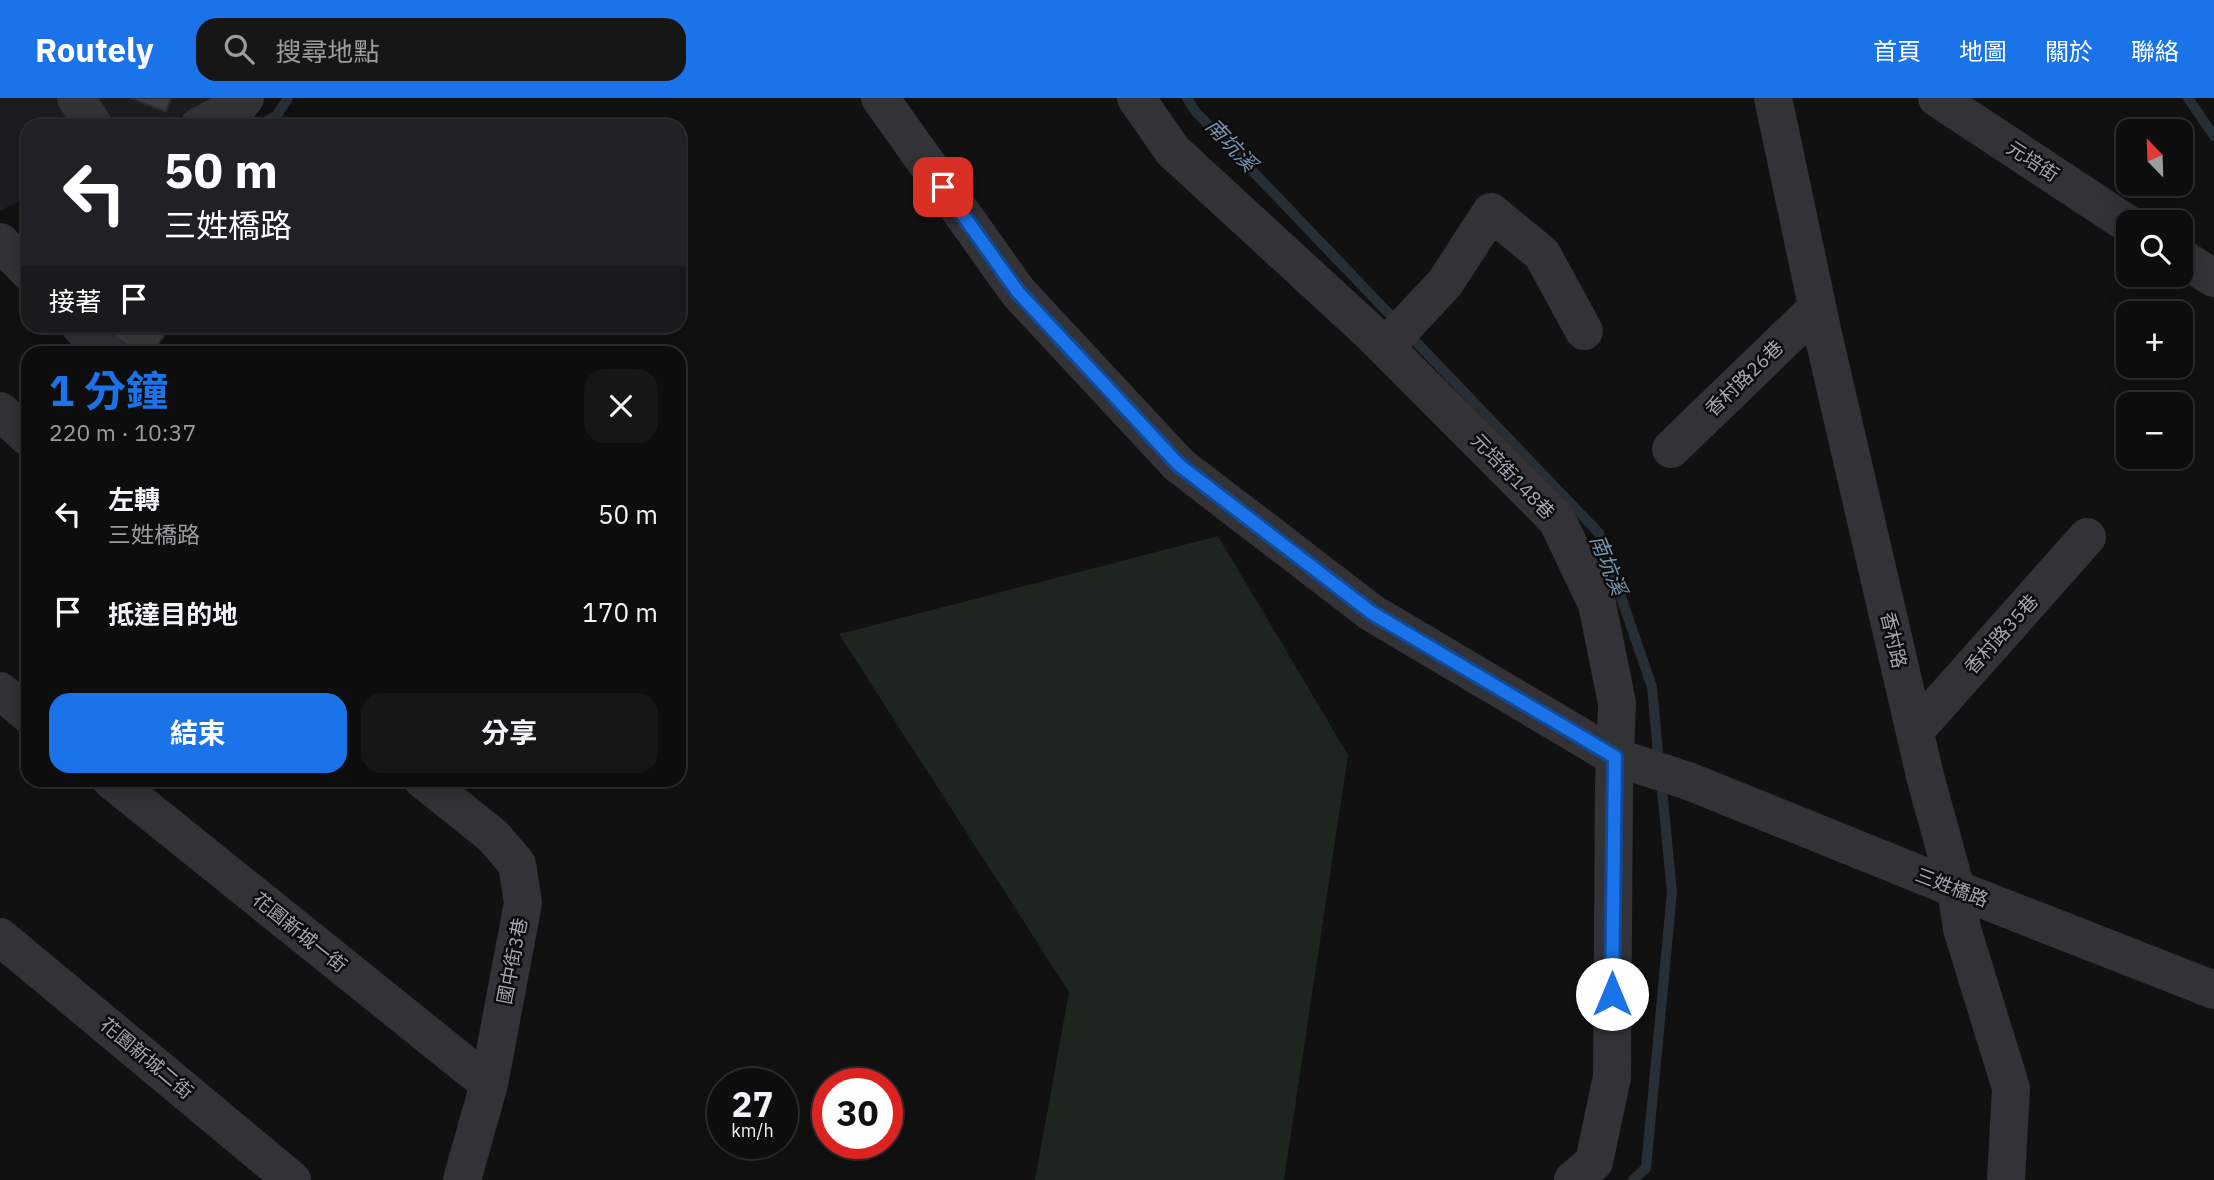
<!DOCTYPE html>
<html lang="zh-TW">
<meta charset="utf-8">
<style>
:root{--surface:#0d0d0e;--page:#161617;--text:#f1f3f6;--muted:#9a9c9e;--line:#2d2d2e;--accent:#1a73e8}
body{margin:0;font-family:"IBM Plex Sans","Noto Sans TC",sans-serif;background:var(--page);color:var(--text);height:100vh;display:flex;flex-direction:column;font-size:26px;white-space:nowrap}
*{box-sizing:border-box;margin:0}
p{font-size:23px;color:var(--muted)}
.icon{flex:none;width:38px;height:38px;fill:none;stroke:currentColor;stroke-width:2;stroke-linecap:round;stroke-linejoin:round}
.map{position:relative;flex:1;overflow:hidden}
.details{position:absolute;left:21px;top:248px;width:665px;height:441px;display:flex;flex-direction:column;background:var(--surface);border-radius:21px;box-shadow:0 4px 18px #0003,0 0 0 2px var(--line)}
.details>*{flex:none}
.hud{position:absolute;left:21px;top:21px;width:665px;height:214px;border-radius:21px;box-shadow:0 4px 18px #0003,0 0 0 2px var(--line);background:#202124;color:#fff;overflow:hidden}
.needle{width:46px;rotate:337deg}
.controls{position:absolute;left:2116px;top:21px;display:grid;gap:14px}
.controls a{display:grid;place-items:center;width:77px;height:77px;border-radius:14px;background:var(--surface);box-shadow:0 4px 18px #0003,0 0 0 2px var(--line);font-size:35px}
.speed{position:absolute;left:707px;top:970px;display:flex;gap:14px;font-size:35px;font-weight:700;text-align:center}
.speed>*{display:grid;place-content:center;width:91px;height:91px;border-radius:50%;background:var(--surface);box-shadow:0 4px 18px #0003,0 0 0 2px var(--line);line-height:1}
.speed small{font-size:18px;font-weight:400}
.speed .limit{border:10px solid #d22;background:#fff;color:#111}
.pin{position:absolute;display:grid;place-items:center;width:60px;height:60px;color:#fff;margin:-30px;border-radius:14px;box-shadow:0 4px 10px #0006}
.me{position:absolute;width:77px;margin:-38px;rotate:0deg;stroke-linejoin:round;filter:drop-shadow(0 0 5px #0008)}
.turn{display:flex;align-items:center;gap:24px;height:147px;padding:0 28px;font-size:32px}
.turn .icon{width:91px;height:91px;stroke-width:2.5}
.turn b{display:block;font-size:49px;line-height:60px}
.then{display:flex;align-items:center;height:66px;padding:0 28px;background:#0003;gap:14px;font-size:26px}
.round{display:grid;place-items:center;flex:none;width:74px;height:74px;border-radius:21px;background:var(--page)}
.headline{display:flex;align-items:center;justify-content:space-between;height:119px;padding:0 28px}
h1{font-size:42px;font-weight:700;line-height:52px;color:var(--accent)}
.primary-button{display:flex;gap:14px;margin-top:auto;padding:14px 28px}
.primary-button a{flex:1;height:80px;border-radius:21px;background:var(--accent);color:#fff;font-size:28px;font-weight:700;line-height:80px;text-align:center}
.primary-button a+a{background:var(--page);color:var(--text)}
ul{padding:0;list-style:none}
li{display:flex;align-items:center;gap:21px;height:98px;padding:0 28px}
li div{flex:1}
li b{display:block;font-size:26px}
li em{font-style:normal}
header{display:flex;align-items:center;gap:42px;box-sizing:border-box;height:98px;padding:0 35px;background:var(--accent);color:#fff}
header strong{font-size:33px}
nav{display:flex;gap:38px;margin-inline-start:auto;font-size:24px}
.search{width:490px;height:63px;background:var(--page);display:flex;align-items:center;gap:18px;box-sizing:border-box;padding:0 24px;border-radius:21px;color:var(--muted);font-size:26px}
.map>svg:first-child{display:block}
</style>
<header>
<strong>Routely</strong>
<div class="search"><svg class="icon" aria-label="search" viewBox="0 0 24 24"><circle cx="10" cy="10" r="6"/><path d="M15 15l6 6"/></svg>搜尋地點</div>
<nav><a>首頁</a><a>地圖</a><a>關於</a><a>聯絡</a></nav>
</header>
<div class="map">
<svg width="2214" height="1082" viewBox="0 0 2214 1082">
<rect width="100%" height="100%" fill="#111112"/>
<!-- built -->
<path fill="#1d1d1f" d="M0,0H216L162,28H28V98L0,113Z"/>
<!-- green -->
<path fill="#1d251e" d="M1218,438L1348,657L1284,1082H1035L1069,894L839,536Z"/>
<g fill="none" stroke-linecap="round" stroke-linejoin="round">
<!-- stream -->
<path stroke="#272f36" stroke-width="10" d="M1187,0L1195,13L1599,435L1652,589L1659,666
M2188,0L2214,38
M258,28L277,17L288,0
M1633,1082L1646,1070L1672,794L1661,682"/>
</g>
<!-- building -->
<path fill="#3b3c3f" stroke="#2b2b2e" stroke-width="2" d="M130,0H171L166,14Z
M100,228H161L168,232L151,256H139Z"/>
<g fill="none" stroke-linecap="round" stroke-linejoin="round">
<!-- minor -->
<path stroke="#323237" stroke-width="38" d="M76,0L94,28
M880,0L1018,194L1179,367L1372,515L1615,659L1691,684L1956,791L2214,892
M1136,0L1173,53L1373,237L1557,422L1597,506L1617,605L1614,688L1612,979L1594,1064L1573,1082
M1773,0L1823,236L1925,678L1956,791L1962,831L2011,990L2006,1082
M1937,0L2128,126
M199,28L239,7L245,0
M0,144L28,173
M2180,159L2214,180
M80,228L107,256
M1385,249L1445,185L1491,114L1542,156L1584,233
M0,313L28,339
M1671,351L1817,210
M0,593L28,616
M1915,633L2087,439
M111,682L489,986
M423,682L493,738L517,766L523,805L489,986L462,1082
M0,839L292,1082"/>
</g>
<g fill="none" stroke-linecap="round" stroke-linejoin="round">
<defs>
<path id="route" d="M943,89L1018,194L1179,367L1372,515L1615,659L1612,896"/>
</defs>
<!-- route casing -->
<use href="#route" stroke="#114b97" stroke-width="18"/>
<!-- route -->
<use href="#route" stroke="#1a73e8" stroke-width="12"/>
</g>
<g text-anchor="middle" stroke-width="5" stroke-linejoin="round" paint-order="stroke">
<!-- street labels -->
<g font-size="19" fill="#a2a7b3" stroke="#0c0c0d">
<text transform="translate(2033 63) rotate(33)" y="7">元培街</text>
<text transform="translate(1744 280) rotate(-44)" y="7">香村路26巷</text>
<text transform="translate(1513 378) rotate(46)" y="7">元培街148巷</text>
<text transform="translate(2001 536) rotate(-48)" y="7">香村路35巷</text>
<text transform="translate(1894 542) rotate(77)" y="7">香村路</text>
<text transform="translate(1952 789) rotate(21)" y="7">三姓橋路</text>
<text transform="translate(300 834) rotate(39)" y="7">花園新城一街</text>
<text transform="translate(512 863) rotate(-79)" y="7">國中街3巷</text>
<text transform="translate(147 960) rotate(40)" y="7">花園新城二街</text>
</g>
<!-- water labels -->
<g font-size="21" font-style="italic" fill="#7794b0" stroke="#0c0c0d">
<text transform="translate(1231 47) rotate(47)" y="7">南坑溪</text>
<text transform="translate(1608 467) rotate(68)" y="7">南坑溪</text>
</g>
</g>
</svg>
<div class="controls">
<a><svg class="needle" viewBox="-14 -14 28 28"><path d="M0-13l5 13h-10z" fill="#e53935"/><path d="M0 13l5-13h-10z" fill="#9a9c9e"/></svg></a>
<a><svg class="icon" aria-label="search" viewBox="0 0 24 24"><circle cx="10" cy="10" r="6"/><path d="M15 15l6 6"/></svg></a>
<a>+</a>
<a>−</a>
</div>
<div class="speed"><div>27<small>km/h</small></div><div class="limit">30</div></div>
<div class="pin" style="left:943px;top:89px;background:#d93025"><svg class="icon" aria-label="arrive" viewBox="0 0 24 24"><path d="M6 21V4h12l-3 4 3 4H6"/></svg></div>
<svg class="me" style="left:1612px;top:896px" viewBox="-20 -20 40 40"><circle r="19" fill="#fff"/><path d="M0-13L10 11 0 6-10 11z" fill="#1a73e8"/></svg>
<div class="hud">
<div class="turn"><svg class="icon" aria-label="left" viewBox="0 0 24 24"><path d="M17 20v-9H6M10 6l-5 5 5 5"/></svg><div><b>50 m</b>三姓橋路</div></div>
<div class="then">接著<svg class="icon" aria-label="arrive" viewBox="0 0 24 24"><path d="M6 21V4h12l-3 4 3 4H6"/></svg></div>
</div>
<section class="details">
<div class="headline"><div><h1>1 分鐘</h1><p>220 m · 10:37</p></div><a class="round"><svg class="icon" aria-label="close" viewBox="0 0 24 24"><path d="M6 6l12 12M18 6L6 18"/></svg></a></div>
<ul>
<li><svg class="icon" aria-label="left" viewBox="0 0 24 24"><path d="M17 20v-9H6M10 6l-5 5 5 5"/></svg><div><b>左轉</b><p>三姓橋路</p></div><em>50 m</em></li>
<li><svg class="icon" aria-label="arrive" viewBox="0 0 24 24"><path d="M6 21V4h12l-3 4 3 4H6"/></svg><div><b>抵達目的地</b></div><em>170 m</em></li>
</ul>
<div class="primary-button"><a>結束</a><a>分享</a></div>
</section>
</div>
